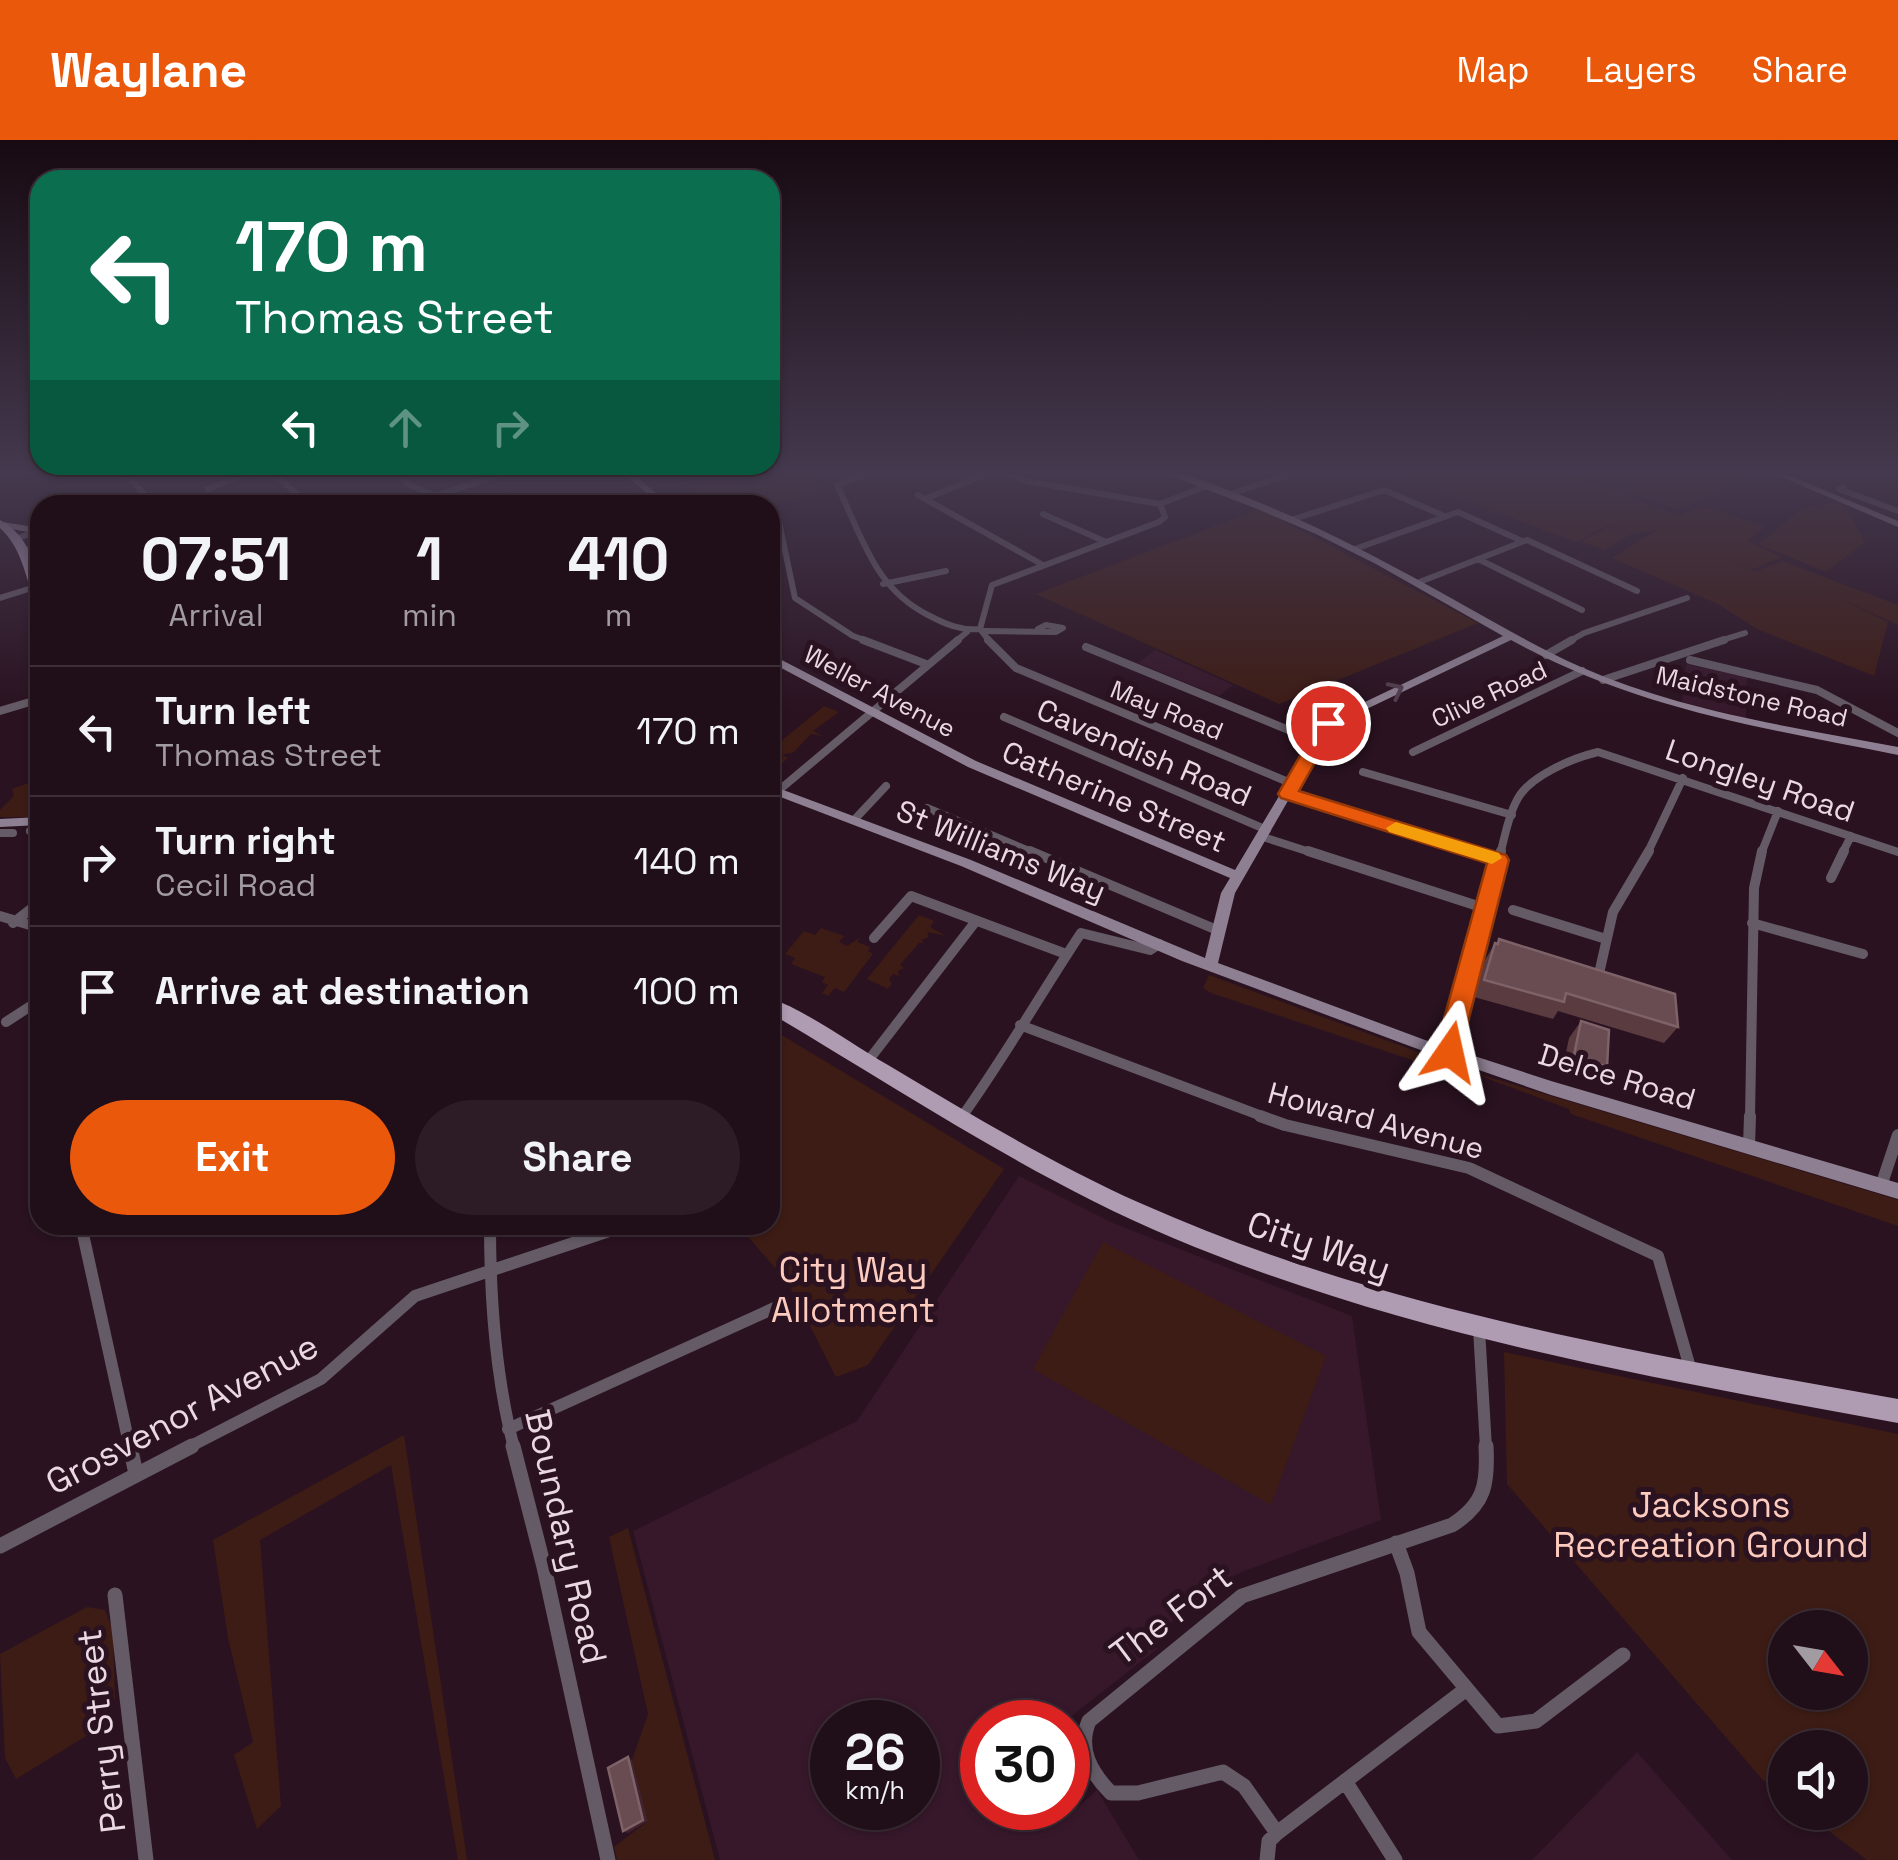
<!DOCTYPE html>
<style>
:root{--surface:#200e18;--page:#2d1c25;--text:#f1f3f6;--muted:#a29ca2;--line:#3d2e37;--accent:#ea580c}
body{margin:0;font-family:"Space Grotesk",sans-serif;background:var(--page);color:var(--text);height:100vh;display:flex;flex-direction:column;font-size:38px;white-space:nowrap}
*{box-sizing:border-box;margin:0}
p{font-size:32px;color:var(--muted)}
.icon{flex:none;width:55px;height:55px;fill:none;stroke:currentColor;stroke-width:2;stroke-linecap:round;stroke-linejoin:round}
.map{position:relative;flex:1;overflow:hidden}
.drawer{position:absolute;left:30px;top:355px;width:750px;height:740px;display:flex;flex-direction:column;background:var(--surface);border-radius:30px;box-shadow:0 2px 8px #0004,0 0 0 2px var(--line)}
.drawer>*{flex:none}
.hud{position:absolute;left:30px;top:30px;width:750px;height:305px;border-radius:30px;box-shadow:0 2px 8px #0004,0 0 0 2px var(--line);background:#0b6e4f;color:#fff;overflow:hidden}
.needle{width:65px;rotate:121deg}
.fabs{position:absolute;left:1768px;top:1470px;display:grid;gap:20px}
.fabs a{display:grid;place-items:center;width:100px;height:100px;border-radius:50%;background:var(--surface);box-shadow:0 2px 8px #0004,0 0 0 2px var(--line);font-size:50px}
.speed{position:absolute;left:810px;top:1560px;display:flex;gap:20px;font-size:50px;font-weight:700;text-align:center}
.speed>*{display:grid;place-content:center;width:130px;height:130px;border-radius:50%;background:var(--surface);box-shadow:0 2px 8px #0004,0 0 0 2px var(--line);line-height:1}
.speed small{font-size:25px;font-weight:400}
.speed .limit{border:15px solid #d22;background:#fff;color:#111}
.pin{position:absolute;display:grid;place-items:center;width:85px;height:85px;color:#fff;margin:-42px;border:5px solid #fff;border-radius:50%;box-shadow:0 2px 10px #0007}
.me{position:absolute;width:110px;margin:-55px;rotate:11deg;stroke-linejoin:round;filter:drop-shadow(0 0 8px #0008)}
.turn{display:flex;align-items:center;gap:35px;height:210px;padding:0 40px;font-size:45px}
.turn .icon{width:130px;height:130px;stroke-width:2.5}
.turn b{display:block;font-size:70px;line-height:85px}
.lanes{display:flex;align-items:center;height:95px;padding:0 40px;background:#0003;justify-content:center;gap:50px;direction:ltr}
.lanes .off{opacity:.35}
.eta{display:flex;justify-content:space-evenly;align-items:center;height:170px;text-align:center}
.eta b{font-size:60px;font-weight:700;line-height:70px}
.button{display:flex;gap:20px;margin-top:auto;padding:20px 40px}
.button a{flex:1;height:115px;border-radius:60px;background:var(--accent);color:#fff;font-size:40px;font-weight:700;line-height:115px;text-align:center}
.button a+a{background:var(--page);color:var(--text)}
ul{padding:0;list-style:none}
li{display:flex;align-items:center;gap:30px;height:130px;padding:0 40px;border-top:2px solid var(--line)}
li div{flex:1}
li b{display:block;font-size:38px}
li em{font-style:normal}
header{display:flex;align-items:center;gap:60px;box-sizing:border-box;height:140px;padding:0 50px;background:var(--accent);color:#fff}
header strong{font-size:48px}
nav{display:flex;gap:55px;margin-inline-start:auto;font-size:35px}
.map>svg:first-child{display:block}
</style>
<header>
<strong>Waylane</strong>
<nav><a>Map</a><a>Layers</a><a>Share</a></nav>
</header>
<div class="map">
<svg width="1898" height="1720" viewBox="0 0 1898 1720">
<rect width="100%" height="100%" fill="#2a1220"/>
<!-- built -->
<path fill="#36182a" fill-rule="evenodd" d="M516,332H616L655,365H413Z
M1155,510L1233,545L1219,556L1138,523Z
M1686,524L1747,537L1746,578L1682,562Z
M1019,1036L1113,1083L1352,1176L1381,1380L1242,1432L1210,1449L1152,1499L1157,1509L1064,1582H982V1668H1068V1652L1078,1667L1097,1650L1139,1720H720L633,1391L857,1281ZM832,1582H918V1668H832Z
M1637,1612L1732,1720H1532Z"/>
<!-- green -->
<path fill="#3d1c15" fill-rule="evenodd" d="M676,332H805L830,349L770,365H715Z
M1387,332H1569L1679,376L1703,365L1765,387L1747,401L1782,417L1754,429L1732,421L1756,431L1782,421L1898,465V485L1836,457L1888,482L1874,536L1757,489L1718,464L1612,418L1658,389L1632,394L1604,410L1581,401L1609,387L1618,388L1608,385L1576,402Z
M1575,332H1757L1736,342L1727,339L1736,344L1677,370Z
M1842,361L1865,402L1826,432L1758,404L1803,368Z
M1260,369L1478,483L1279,564L1036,454Z
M824,566L839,572L813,591L822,596L811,594L794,612L782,615L788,618L778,627L770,625V611L777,613L770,610Z
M40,639V677H0V670L14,656L12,649Z
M919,775L934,781L930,787L946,796L927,792L929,797L921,800L924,803H919L900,825L904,828L898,831L899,836L893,834L889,839L892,844L888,849L867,839Z
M821,788L844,796L839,802L847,806L861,797L857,802L870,807L868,811L873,814L844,852L835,848L828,856L822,853L828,845L822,842L825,837L791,824L795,818L785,814L804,791L815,795Z
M1209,835L1445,922V931L1211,853L1203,848Z
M770,888L1004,1029L868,1225L836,1237L788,1143L738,1085H770Z
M1462,929L1898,1060V1086L1571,974L1569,969Z
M1103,1102L1326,1216L1271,1365L1033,1229Z
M1504,1212L1898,1294V1720H1867L1805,1673L1850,1672V1608H1785V1657L1762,1639L1507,1344ZM1785,1488H1850V1552H1785Z
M404,1295L467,1720H458L391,1325L260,1400L281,1666L257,1689L234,1615L253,1602L228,1498L213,1400Z
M628,1388L715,1720H617L614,1707L648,1681L632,1620L648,1574L609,1397Z
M87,1467L105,1470L113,1491L115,1560L93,1584L96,1590L16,1639L5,1618L0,1514Z"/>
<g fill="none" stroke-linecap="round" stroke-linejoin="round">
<!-- street-far4 -->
<path stroke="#645b66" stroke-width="6" d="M105,332L128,337L155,365
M272,332L310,365
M398,332L406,343L432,355
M871,332L837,345C862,396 874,448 928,475C945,484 961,491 980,489
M1004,332L1026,341L1160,364L1209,345
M1844,347L1839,349L1898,371
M208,349L249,332
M1230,354L1297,332
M918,355L1043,425
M927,358L991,332
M407,365L509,332
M1043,374L1106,402
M778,377L795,458L853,496L870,502
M1291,380L1384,350L1442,375
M17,398L40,391
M1355,409L1458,372L1522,401
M23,411L40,406
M1478,419L1582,470
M1417,443L1527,400L1637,451
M883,444L946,431
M0,458L35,447
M984,491L1056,492L1063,488L1046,485L1038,489
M955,502L967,492
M990,502L980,489L992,445L1159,382L1165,377L1160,364
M1568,502L1584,493L1687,458
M1716,502L1745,493"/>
<!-- street-far3 -->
<path stroke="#645b66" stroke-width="8" d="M863,500L926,524
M988,500L1016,528L1293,644
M1086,507L1318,602
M1546,515L1572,500
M1690,520L1817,550L1898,593
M1603,540L1724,500
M0,571L40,559
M1004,577L1267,690
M1413,612L1582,531
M1363,632L1512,675
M778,651L958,500
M1288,654L1479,714
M927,668L1036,714
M855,679L886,646
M30,691H40
M0,693H13
M1263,697L1316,714
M1500,714C1505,697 1508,676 1517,660C1529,636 1573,618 1598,612L1898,712
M1647,714L1683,638
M1761,714L1778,671
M1842,714L1851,696"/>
<!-- street-far2 -->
<path stroke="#645b66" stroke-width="10" d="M1030,711L1217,790
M1308,711L1484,768
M1471,711L1498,720
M1831,738L1844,711
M1513,770L1606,799
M0,776L40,788
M13,783L40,762
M1752,783L1863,814
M874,798L911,756L1066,814
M1598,838L1613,772L1649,711
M6,882L40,860
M1020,885L1267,978
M1450,914L1501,711
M868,921L976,781
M961,978C1004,918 1040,855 1081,793L1150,810L1159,804
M1750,978L1754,748L1762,711"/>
<!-- street-far1 -->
<path stroke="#645b66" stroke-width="12" d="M1260,976L1285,985L1469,1028L1658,1116L1691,1231
M1749,1006L1750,976
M1881,1046L1898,995
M81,1085L130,1308
M490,1085C490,1160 495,1235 514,1308
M1479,1189L1486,1308
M508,1289L781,1165
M187,1308L321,1239L415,1156L627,1085"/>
<!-- street -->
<path stroke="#645b66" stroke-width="15" d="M130,1306L136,1334
M513,1306L544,1427L608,1720
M1396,1403L1407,1433L1419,1492L1498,1586L1536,1581L1623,1515
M0,1406L192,1306
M115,1455L146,1720
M1465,1550L1277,1693L1244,1646L1223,1632L1138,1653H1111C1091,1633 1077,1609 1089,1581L1242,1456L1452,1385C1485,1364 1488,1344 1486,1306
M1345,1641L1395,1720
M1267,1720L1269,1701L1277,1693"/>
<!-- secondary -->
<path fill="#8e8092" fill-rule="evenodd" d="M622,332H631L670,365H661Z
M1161,332C1190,332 1221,348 1248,358C1312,383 1373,415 1433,448C1482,475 1530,504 1581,527C1681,571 1791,587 1898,607V615C1759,587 1637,569 1511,500L1331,586L1235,753L1218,823L1425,900L1551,941L1898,1043V1059L1551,955L1415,908L1182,821L961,726L770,653V645L971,720L1205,818L1221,753L1230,738L968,627L770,522V515L774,516L976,621L1235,730L1323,582L1503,496L1376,424L1316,394L1255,368Z
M1770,332H1781L1898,381V387Z
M3,382L40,388V394L0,387V383Z
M40,677V685L0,687V679Z"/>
<!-- primary -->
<path fill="#af9cb3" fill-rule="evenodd" d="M0,380C31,396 40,434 40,466L34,462C26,436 21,407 0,388Z
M770,858C807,871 853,905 888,925C970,974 1053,1024 1140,1063C1380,1170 1641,1213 1898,1259V1283C1653,1238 1404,1195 1173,1098C1031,1038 902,951 770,873Z"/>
</g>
<!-- wall -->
<path fill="#593b40" d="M1499,799L1678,887L1664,903L1558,871L1553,879L1474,857L1485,820L1495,803L1497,804Z
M1581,881L1607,927L1594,943L1562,932L1569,898Z"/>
<!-- shaded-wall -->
<path fill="#40232c" d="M628,1617L632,1620L648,1681L628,1693L623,1691Z"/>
<!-- building -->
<path fill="#694c52" stroke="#7d6268" stroke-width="2.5" d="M1499,799L1675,854L1678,887L1566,853L1564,862L1484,840L1495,803L1498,804Z
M1581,881L1609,890L1607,927L1574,915Z
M628,1617L643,1680L623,1691L608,1628Z"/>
<!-- one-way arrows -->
<defs><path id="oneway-chevron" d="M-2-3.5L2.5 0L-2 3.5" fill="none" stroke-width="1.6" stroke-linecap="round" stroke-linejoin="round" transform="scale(2.5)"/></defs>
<use stroke="#523e4e" href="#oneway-chevron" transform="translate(1396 550) rotate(-26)"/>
<!-- sky -->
<linearGradient id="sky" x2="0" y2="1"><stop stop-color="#170a12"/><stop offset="0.58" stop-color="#44394e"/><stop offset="1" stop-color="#44394e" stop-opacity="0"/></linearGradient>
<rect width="1898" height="573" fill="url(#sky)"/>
<!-- route -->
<path fill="#ea580c" stroke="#983908" stroke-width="2.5" d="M1328,578L1337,583L1299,651L1506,715L1509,720L1459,918H1442L1440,893L1487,723L1281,658L1278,654L1319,583Z"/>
<!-- slow -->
<path fill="#f59e0b" d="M1396,682L1499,713L1502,718L1492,724L1389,692L1386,688Z"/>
<g text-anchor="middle" stroke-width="10" stroke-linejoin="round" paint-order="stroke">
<!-- far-street labels -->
<g font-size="25" fill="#ead8e2" stroke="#2a1220">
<text transform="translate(880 551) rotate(28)" y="9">Weller Avenue</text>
<text transform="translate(1489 554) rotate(-25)" y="9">Clive Road</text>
<text transform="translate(1752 556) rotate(13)" y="9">Maidstone Road</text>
<text transform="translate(1167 570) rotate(22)" y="9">May Road</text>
</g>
<!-- street labels -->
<g font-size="30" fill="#ead8e2" stroke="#2a1220">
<text transform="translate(1144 613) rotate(23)" y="10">Cavendish Road</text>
<text transform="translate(1760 641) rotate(19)" y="10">Longley Road</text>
<text transform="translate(1114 657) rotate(23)" y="10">Catherine Street</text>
<text transform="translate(1001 711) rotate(22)" y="10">St Williams Way</text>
<text transform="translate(1617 937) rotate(17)" y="10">Delce Road</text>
<text transform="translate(1376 981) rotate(15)" y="10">Howard Avenue</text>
</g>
<!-- near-street labels -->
<g font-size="35" fill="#ead8e2" stroke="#2a1220">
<text transform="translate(1319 1106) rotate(19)" y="12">City Way</text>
<text transform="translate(182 1274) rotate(-28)" y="12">Grosvenor Avenue</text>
<text transform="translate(566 1397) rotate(77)" y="12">Boundary Road</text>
<text transform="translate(1171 1475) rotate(-37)" y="12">The Fort</text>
<text transform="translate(101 1591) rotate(-97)" y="12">Perry Street</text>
</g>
<!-- near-park labels -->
<g font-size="35" fill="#fdcabe" stroke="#2a1220">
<text x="853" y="1142">City Way<tspan x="853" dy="40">Allotment</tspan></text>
<text x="1711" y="1377">Jacksons<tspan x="1711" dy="40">Recreation Ground</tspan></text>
</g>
</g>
</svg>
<div class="fabs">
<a><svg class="needle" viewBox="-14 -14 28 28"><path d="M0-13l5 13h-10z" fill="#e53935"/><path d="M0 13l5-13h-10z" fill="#a29ca2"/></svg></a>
<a><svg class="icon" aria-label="sound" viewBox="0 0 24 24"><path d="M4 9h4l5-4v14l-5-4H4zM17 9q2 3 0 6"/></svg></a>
</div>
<div class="speed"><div>26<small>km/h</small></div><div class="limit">30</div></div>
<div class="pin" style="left:1328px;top:583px;background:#d93025"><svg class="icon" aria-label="arrive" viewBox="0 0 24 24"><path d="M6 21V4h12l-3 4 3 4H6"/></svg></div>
<svg class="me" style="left:1450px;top:912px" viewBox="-20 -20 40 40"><path d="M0-17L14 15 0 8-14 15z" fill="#ea580c" stroke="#fff" stroke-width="4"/></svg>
<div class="hud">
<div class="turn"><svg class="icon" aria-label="left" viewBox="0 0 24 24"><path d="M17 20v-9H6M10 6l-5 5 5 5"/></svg><div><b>170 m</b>Thomas Street</div></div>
<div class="lanes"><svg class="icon" aria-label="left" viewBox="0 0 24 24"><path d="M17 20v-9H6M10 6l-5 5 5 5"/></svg><svg class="icon off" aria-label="ahead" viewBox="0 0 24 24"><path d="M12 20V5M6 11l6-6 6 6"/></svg><svg class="icon off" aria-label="right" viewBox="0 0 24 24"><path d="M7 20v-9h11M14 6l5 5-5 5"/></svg></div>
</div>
<section class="drawer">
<div class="eta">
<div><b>07:51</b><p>Arrival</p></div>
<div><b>1</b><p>min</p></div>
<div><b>410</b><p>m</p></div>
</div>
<ul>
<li><svg class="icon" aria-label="left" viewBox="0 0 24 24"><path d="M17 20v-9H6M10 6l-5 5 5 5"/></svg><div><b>Turn left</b><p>Thomas Street</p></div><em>170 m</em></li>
<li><svg class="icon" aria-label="right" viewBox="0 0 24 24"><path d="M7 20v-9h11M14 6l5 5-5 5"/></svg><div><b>Turn right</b><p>Cecil Road</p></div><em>140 m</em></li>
<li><svg class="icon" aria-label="arrive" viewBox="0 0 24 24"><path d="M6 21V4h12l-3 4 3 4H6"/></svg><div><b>Arrive at destination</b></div><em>100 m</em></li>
</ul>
<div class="button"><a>Exit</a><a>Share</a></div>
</section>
</div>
